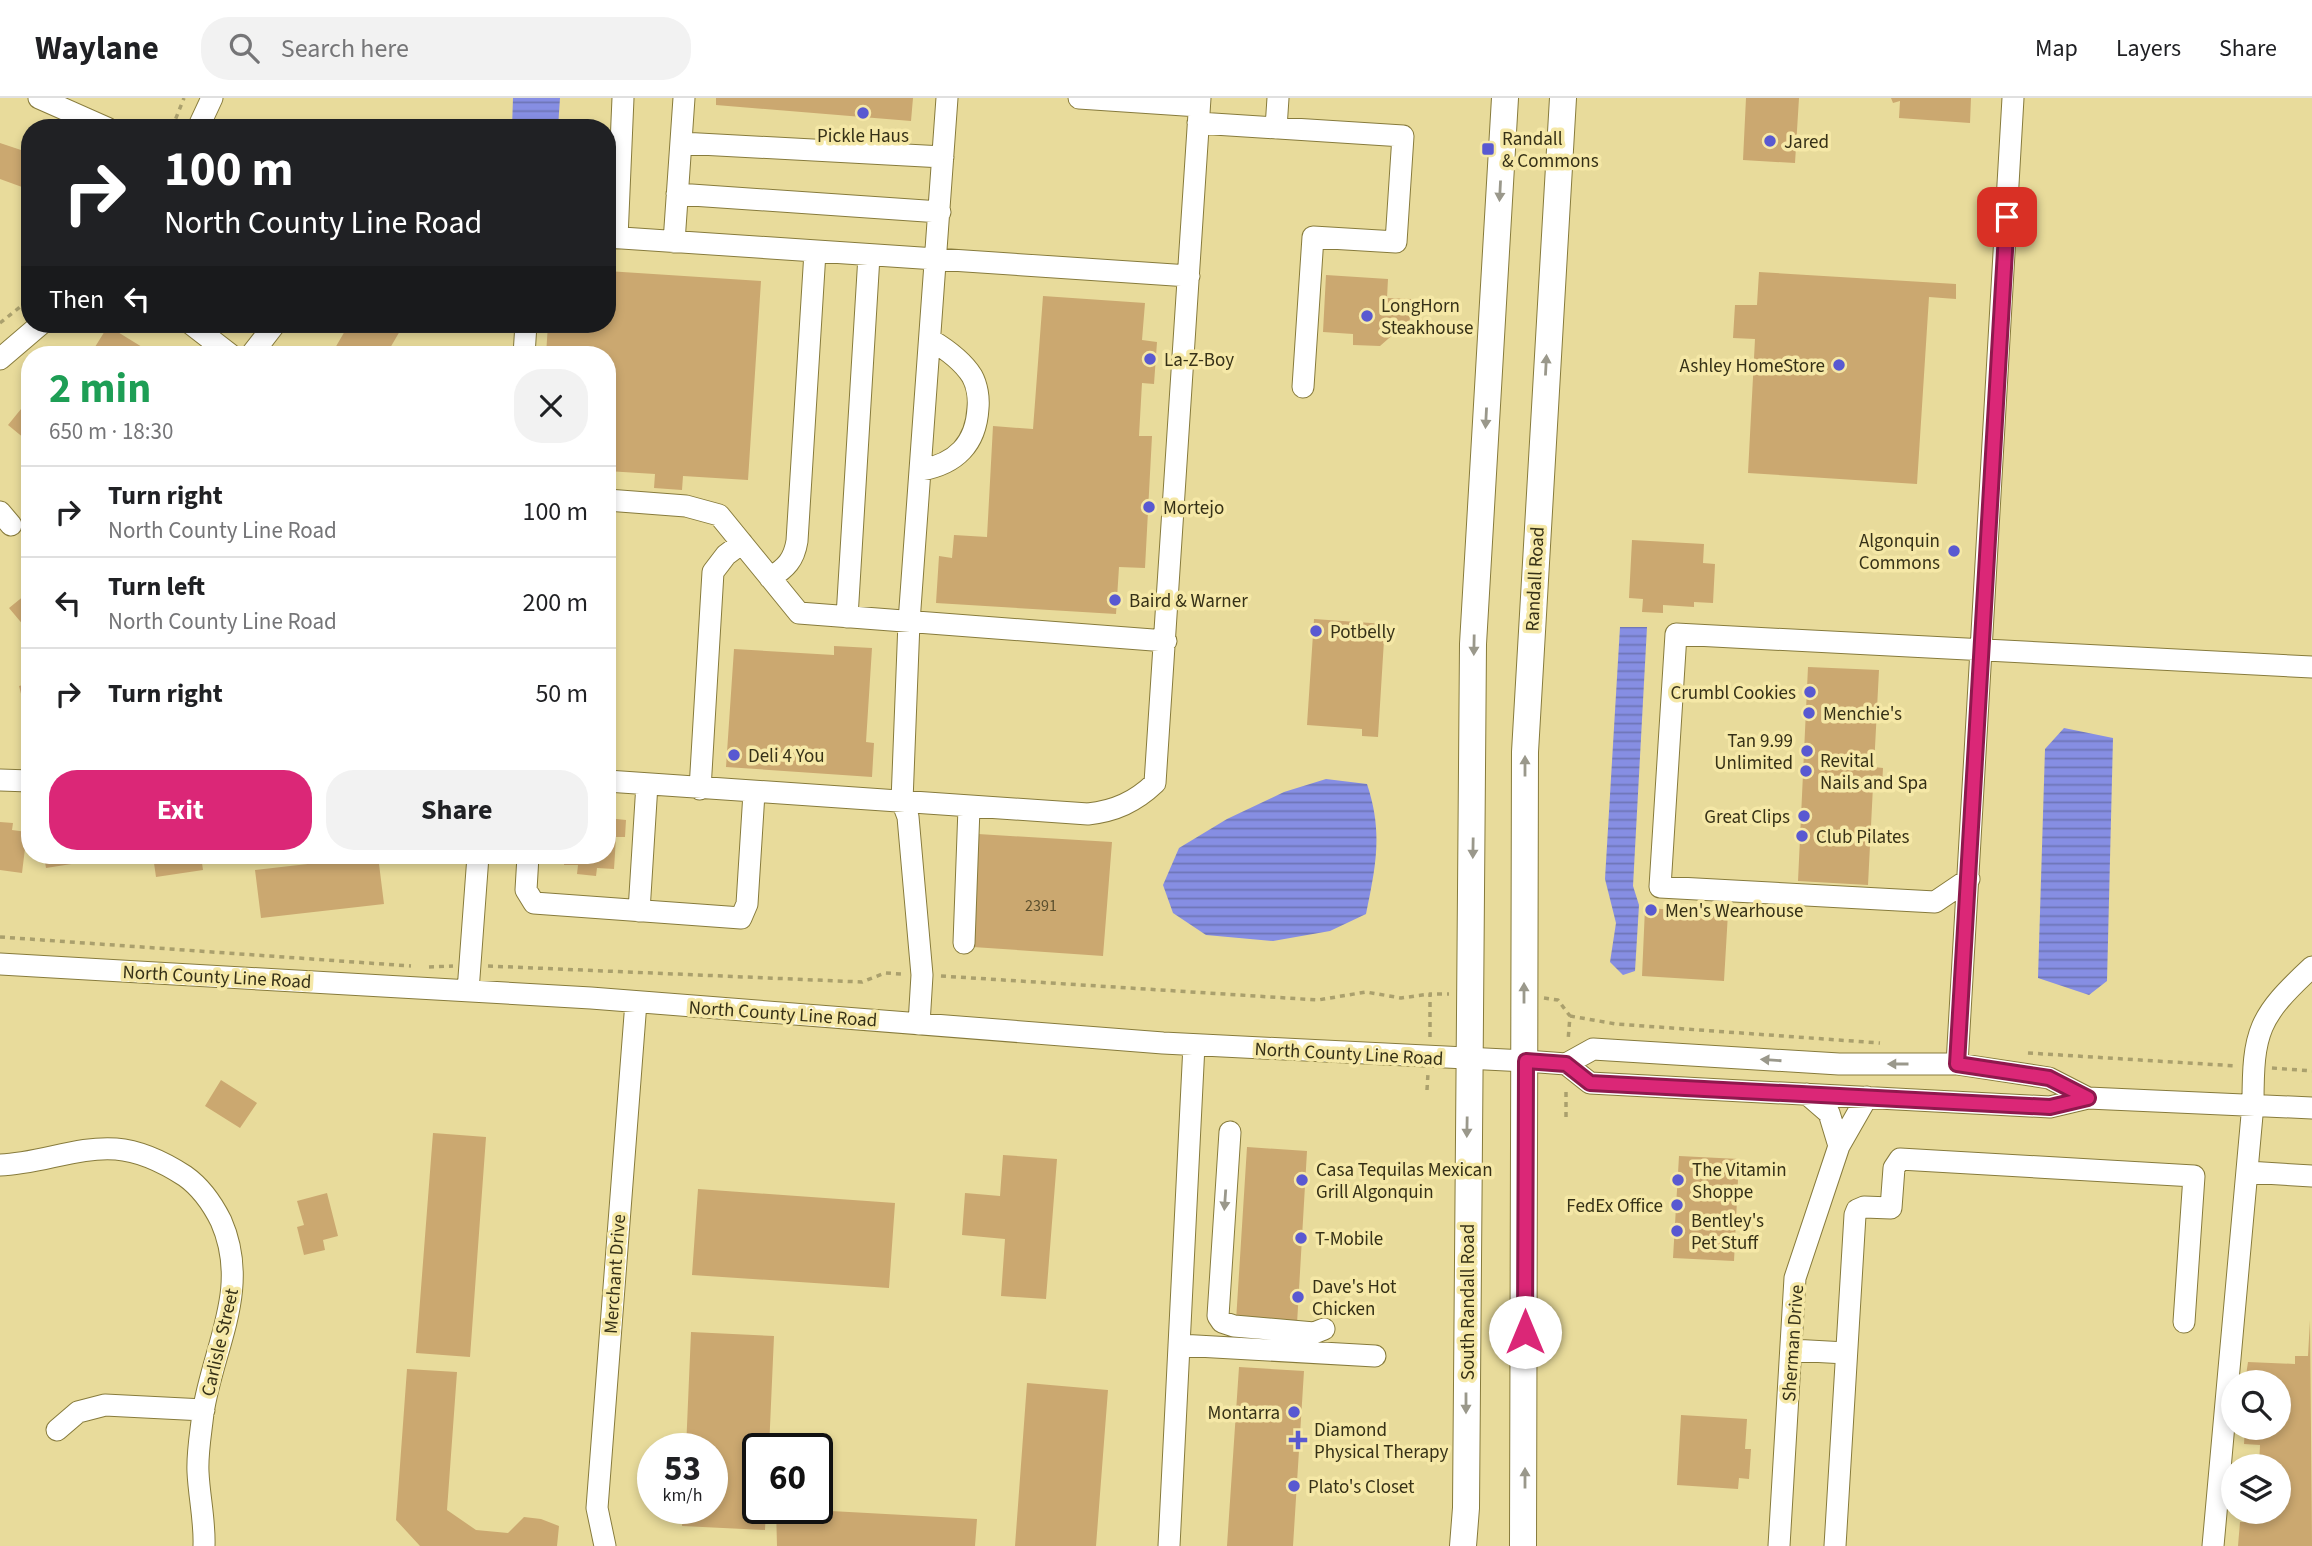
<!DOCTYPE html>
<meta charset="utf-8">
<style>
:root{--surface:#fff;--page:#f2f2f2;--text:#202124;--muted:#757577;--line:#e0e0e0;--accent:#db2777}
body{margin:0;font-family:"Source Sans 3",sans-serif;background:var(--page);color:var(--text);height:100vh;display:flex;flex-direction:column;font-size:26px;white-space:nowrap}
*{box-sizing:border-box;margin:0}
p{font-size:23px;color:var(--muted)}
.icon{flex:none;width:38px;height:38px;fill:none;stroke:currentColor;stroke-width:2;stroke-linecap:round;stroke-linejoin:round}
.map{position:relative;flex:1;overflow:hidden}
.panel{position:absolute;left:21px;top:248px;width:595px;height:518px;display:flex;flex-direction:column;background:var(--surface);border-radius:28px;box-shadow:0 4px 10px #0003}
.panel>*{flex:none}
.hud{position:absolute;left:21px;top:21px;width:595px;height:214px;border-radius:28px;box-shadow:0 4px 10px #0003;background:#202124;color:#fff;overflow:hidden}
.buttons{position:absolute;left:2221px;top:1272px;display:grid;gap:14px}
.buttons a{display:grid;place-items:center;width:70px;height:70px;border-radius:50%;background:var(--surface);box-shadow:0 4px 10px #0003;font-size:35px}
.speed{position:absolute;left:637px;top:1335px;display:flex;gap:14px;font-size:35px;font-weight:700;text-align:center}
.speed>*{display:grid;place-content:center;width:91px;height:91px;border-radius:50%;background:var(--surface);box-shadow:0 4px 10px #0003;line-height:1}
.speed small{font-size:18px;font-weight:400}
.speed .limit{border:4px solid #111;border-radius:10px;background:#fff;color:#111}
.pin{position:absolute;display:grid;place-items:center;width:60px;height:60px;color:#fff;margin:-30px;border-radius:14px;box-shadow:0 4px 10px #0006}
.me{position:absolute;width:77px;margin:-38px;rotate:0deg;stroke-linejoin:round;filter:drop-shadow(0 0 5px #0008)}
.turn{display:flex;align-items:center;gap:24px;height:147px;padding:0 28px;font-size:32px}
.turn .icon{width:91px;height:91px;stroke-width:2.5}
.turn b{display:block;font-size:49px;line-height:60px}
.then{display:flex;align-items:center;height:66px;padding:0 28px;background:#0003;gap:14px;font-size:26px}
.round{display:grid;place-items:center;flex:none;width:74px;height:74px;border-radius:28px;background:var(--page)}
.headline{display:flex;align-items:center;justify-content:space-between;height:119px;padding:0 28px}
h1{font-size:42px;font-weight:700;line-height:52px;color:#1e9e55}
.button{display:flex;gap:14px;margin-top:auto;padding:14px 28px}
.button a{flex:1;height:80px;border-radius:28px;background:var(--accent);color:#fff;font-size:28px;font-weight:700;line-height:80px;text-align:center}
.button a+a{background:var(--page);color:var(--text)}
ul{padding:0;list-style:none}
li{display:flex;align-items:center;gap:21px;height:91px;padding:0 28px;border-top:2px solid var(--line)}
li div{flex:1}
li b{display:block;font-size:26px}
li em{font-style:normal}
header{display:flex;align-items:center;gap:42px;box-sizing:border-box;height:98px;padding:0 35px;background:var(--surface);border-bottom:2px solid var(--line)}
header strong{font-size:33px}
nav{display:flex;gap:38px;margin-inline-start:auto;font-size:24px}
.search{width:490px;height:63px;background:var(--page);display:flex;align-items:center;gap:18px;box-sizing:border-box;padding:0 24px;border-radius:28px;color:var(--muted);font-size:26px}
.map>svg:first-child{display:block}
</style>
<header>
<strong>Waylane</strong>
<div class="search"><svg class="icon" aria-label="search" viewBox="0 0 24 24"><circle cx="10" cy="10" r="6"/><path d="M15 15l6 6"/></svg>Search here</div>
<nav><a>Map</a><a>Layers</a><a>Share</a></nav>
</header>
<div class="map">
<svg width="2312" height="1448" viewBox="0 0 2312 1448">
<defs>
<pattern id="water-rules" width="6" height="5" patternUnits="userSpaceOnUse" patternTransform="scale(1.75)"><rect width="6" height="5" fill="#868ee3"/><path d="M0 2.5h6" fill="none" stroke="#6e75b7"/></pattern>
</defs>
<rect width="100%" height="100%" fill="#e8db9b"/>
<!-- water -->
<path fill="url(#water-rules)" d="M513,0H560L558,30H512Z
M1620,529H1647L1633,788L1639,807L1635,873L1623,877L1610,864L1616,825L1605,781Z
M2064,630L2113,640L2107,883L2089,897L2038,880L2045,651Z
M1326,681L1367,686C1383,734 1376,767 1366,816L1330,833L1273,843L1206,837L1173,815L1163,787L1179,750L1227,721L1284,694Z"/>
<!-- building -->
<path fill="#cba870" d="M716,0H913L911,23L716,7Z
M1746,0H1799L1795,65L1743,62Z
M1891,0H1971L1970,25L1899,20L1900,3L1893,5Z
M0,45L30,55V83L25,81L22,89L0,81Z
M607,173L761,183L748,382L683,378L682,392L654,390L655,376L607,373V257H546L548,226H607Z
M1759,174L1956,186V201L1929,199L1917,386L1748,375L1755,241L1733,240L1735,207H1757Z
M1326,177L1388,181L1387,200L1411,201L1409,234H1396L1380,248L1353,247V236L1323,234Z
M1043,198L1145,205L1142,242L1157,244L1154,286L1142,285L1139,338H1152L1145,470L1119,469L1116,516L936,505L939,458L952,460L954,437L987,439L993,328L1033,331Z
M349,226H404L386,257H331Z
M108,228L155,257H90Z
M30,300V345L8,327Z
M1632,442L1704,446L1703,465L1715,466L1713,505L1694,504V509L1663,507V515L1642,514L1643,501L1629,500Z
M30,493V535L9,510Z
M1314,521L1385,526L1378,639L1362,638V631L1307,627Z
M834,548L872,550L866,644L874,645L872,679L726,669L734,551L834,557Z
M1808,569L1879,572L1874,669L1883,670L1882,688H1873L1868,787L1798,783Z
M30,585V627H29L19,588Z
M607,720L626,722L625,739H616L614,771L597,770L596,778L577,776L578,767H564L565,758H607Z
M0,724L13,725L12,732L27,734L22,775L0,772Z
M978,736L1112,744L1103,858L973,849Z
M44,758H116V759L46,770Z
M153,758H201L203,772L156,779Z
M378,758L384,806L261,820L255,772Z
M1645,810L1728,815L1724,883L1642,878Z
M221,982L257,1005L240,1030L205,1008Z
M433,1035L486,1039L470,1259L416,1255Z
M1247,1049L1307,1053L1297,1226L1236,1223Z
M1003,1057L1057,1061L1046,1201L1001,1198L1005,1141L962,1137L965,1095L1000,1098Z
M1679,1058L1739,1061L1734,1163L1673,1160Z
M698,1091L895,1105L889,1190L692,1177Z
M327,1095L338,1138L323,1142L325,1152L304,1157L297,1129L304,1127L297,1103Z
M2310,1222L2312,1448H2238L2240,1424H2256L2257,1414H2278V1368H2259L2260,1347L2244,1346L2245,1330H2278V1284H2245L2248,1264L2295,1266V1258H2308Z
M691,1234L774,1238L769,1351H758V1410H766L765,1432L682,1428L683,1410H712V1351H686Z
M1239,1269L1304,1273L1293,1448H1227Z
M407,1271L457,1274L447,1412L476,1432L508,1435L524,1419L541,1421L559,1428L557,1448H420L396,1422Z
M1027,1285L1108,1292L1096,1448H1015Z
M1681,1317L1747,1321L1745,1351H1751L1749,1381L1739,1380L1738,1391L1677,1387Z
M776,1410L977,1421L975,1448H777Z"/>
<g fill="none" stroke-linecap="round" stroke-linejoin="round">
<defs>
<path id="minor" d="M39,0L107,30
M1079,0L1199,8
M1198,25L1403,38L1396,144L1313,139L1303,289
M198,30L212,0
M1276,30L1278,0
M681,45L943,59
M677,96L940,114
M607,139L1189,178
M617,140L623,0
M674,144L684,0
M191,226L231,257
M251,257L275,226
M524,257L526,226
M0,261L41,226
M921,372C956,366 976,346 978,310C979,300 977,287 972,278C962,262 946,251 931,242
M607,402L686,408L719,417L799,515L1166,543
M0,414L11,427
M770,480C786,470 794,462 797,443L815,154
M847,519L869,158
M0,682L30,683
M607,683L1088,716C1115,713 1135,704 1155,685L1200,0
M700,691L713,474L726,457L742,445
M528,758L526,792L534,805L741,820L747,806L754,695
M1969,781L1935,804L1660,789L1676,536L2312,569
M639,813L647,686
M964,845L969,710
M0,866L591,900L1163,945L1526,963L1566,966L1590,985L2050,1009L2088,1000L2312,1010
M468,893L478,758
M919,926L922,877L908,719L902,703L909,524L947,0
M1566,966L1593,951L1839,966H1957L2049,980L2088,1000
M1957,966L2013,0
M1807,996L1829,1015L1839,1048
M1230,1034L1218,1218L1222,1224L1234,1228L1314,1235L1324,1231
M0,1067C39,1066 78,1048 116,1051C141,1053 165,1065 185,1078C202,1090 212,1105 221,1123C251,1191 213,1249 203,1315C201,1334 197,1355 198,1374C199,1398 205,1423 204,1448
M2247,1074L2312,1078
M1179,1247L1375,1258
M1791,1252L1846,1255
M57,1332L78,1314L105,1307L204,1312
M605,1448L597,1410L636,904
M1169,1448L1194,947
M1779,1448L1795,1180L1839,1048L1867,999
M1835,1448L1855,1117L1857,1112L1864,1109L1891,1110L1894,1070L1900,1061L2194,1078L2184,1224
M2213,1448L2253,1006C2253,933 2258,919 2312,869"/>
<path id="major" d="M1463,1448L1466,1410L1473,546L1505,0
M1523,1448L1525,654L1563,0"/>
</defs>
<!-- minor casing -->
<use href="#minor" stroke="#877b3c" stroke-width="23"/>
<!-- major casing -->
<use href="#major" stroke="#877b3c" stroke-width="28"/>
<!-- path -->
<path stroke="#aaa06d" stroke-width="3.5" stroke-dasharray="5 5" stroke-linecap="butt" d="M172,30L184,0
M0,225L30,201
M0,839L411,868
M488,868L862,884L885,875L902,876
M429,869L453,868
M941,878L1318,902L1366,894L1401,900L1430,896
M1544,900L1558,902L1570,918L1568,943
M1570,918L1616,926L1880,945
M1430,939V896H1449
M2028,955L2237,968
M2272,970L2312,973
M1427,992L1428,975
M1566,1019V989"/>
<!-- minor -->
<use href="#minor" stroke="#fff" stroke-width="21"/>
<!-- major -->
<use href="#major" stroke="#fff" stroke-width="26"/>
</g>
<!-- one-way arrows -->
<defs><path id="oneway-solid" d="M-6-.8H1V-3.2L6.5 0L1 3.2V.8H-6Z" transform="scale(1.75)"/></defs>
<g fill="#9a988b">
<use href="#oneway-solid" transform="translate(1500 93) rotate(93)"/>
<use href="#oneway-solid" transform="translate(1546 267) rotate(-87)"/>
<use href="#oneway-solid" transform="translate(1486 320) rotate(93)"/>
<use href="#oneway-solid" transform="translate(1474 547) rotate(91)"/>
<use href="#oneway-solid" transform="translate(1525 668) rotate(-90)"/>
<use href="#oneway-solid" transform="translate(1473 750) rotate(91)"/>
<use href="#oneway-solid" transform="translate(1524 895) rotate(-90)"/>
<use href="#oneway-solid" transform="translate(1771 962) rotate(-176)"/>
<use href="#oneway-solid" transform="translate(1898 966) rotate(-180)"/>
<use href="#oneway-solid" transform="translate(1467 1029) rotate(91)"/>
<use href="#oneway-solid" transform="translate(1225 1102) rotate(94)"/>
<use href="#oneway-solid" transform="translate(1466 1305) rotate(90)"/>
<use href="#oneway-solid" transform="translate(1525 1380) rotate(-90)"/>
</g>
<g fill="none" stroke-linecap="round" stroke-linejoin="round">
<defs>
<path id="route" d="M1525,1234L1526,963L1566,966L1590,985L2050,1009L2088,1000L2049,980L1957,966L2007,119"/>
</defs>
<!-- route casing -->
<use href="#route" stroke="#8e194d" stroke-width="18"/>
<!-- route -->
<use href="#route" stroke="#db2777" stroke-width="12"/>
</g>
<!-- markers -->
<g fill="#5959d1" stroke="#f5e8a7" stroke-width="2.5">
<circle cx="863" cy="15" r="7"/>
<circle cx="1770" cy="43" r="7"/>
<rect x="1481" y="44" width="14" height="14" rx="3.5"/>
<circle cx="1367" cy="218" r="7"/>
<circle cx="1150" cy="261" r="7"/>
<circle cx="1839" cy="267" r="7"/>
<circle cx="1149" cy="409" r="7"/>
<circle cx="1954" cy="453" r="7"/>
<circle cx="1115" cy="502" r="7"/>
<circle cx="1316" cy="533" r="7"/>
<circle cx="1810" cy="594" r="7"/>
<circle cx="1809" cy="615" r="7"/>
<circle cx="1807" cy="653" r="7"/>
<circle cx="734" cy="657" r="7"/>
<circle cx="1806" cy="673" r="7"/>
<circle cx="1804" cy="718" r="7"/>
<circle cx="1802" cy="738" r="7"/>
<circle cx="1651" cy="812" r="7"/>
<circle cx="1302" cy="1082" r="7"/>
<circle cx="1678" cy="1082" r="7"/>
<circle cx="1677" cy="1107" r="7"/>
<circle cx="1677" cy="1133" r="7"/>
<circle cx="1301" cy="1140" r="7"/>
<circle cx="1298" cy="1199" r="7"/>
<circle cx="1294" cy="1314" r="7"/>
<path d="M1294.5 1331.5h7v7h7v7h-7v7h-7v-7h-7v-7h7z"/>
<circle cx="1294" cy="1388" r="7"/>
</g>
<g text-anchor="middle" stroke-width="7" stroke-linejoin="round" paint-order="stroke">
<!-- number labels -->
<g font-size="16" fill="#5b4f2d">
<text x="1041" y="813">2391</text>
</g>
<!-- poi labels -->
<g font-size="19" fill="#363117" stroke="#f5e8a7" text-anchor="start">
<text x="863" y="44" text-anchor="middle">Pickle Haus</text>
<text x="1502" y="47">Randall<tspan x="1502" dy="22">&amp; Commons</tspan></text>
<text x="1784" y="50">Jared</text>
<text x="1381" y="214">LongHorn<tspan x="1381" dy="22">Steakhouse</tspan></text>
<text x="1164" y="268">La-Z-Boy</text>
<text x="1825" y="274" text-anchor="end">Ashley HomeStore</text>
<text x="1163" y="416">Mortejo</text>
<text x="1940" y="449" text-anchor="end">Algonquin<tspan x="1940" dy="22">Commons</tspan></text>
<text x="1129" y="509">Baird &amp; Warner</text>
<text x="1330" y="540">Potbelly</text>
<text x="1796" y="601" text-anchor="end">Crumbl Cookies</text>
<text x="1823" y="622">Menchie's</text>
<text x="1793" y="649" text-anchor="end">Tan 9.99<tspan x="1793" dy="22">Unlimited</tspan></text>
<text x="748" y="664">Deli 4 You</text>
<text x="1820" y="669">Revital<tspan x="1820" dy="22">Nails and Spa</tspan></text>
<text x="1790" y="725" text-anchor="end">Great Clips</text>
<text x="1816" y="745">Club Pilates</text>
<text x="1665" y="819">Men's Wearhouse</text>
<text x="1316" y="1078">Casa Tequilas Mexican<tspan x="1316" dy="22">Grill Algonquin</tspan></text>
<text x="1692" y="1078">The Vitamin<tspan x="1692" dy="22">Shoppe</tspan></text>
<text x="1663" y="1114" text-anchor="end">FedEx Office</text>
<text x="1691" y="1129">Bentley's<tspan x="1691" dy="22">Pet Stuff</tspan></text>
<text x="1315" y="1147">T-Mobile</text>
<text x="1312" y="1195">Dave's Hot<tspan x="1312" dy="22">Chicken</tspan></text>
<text x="1280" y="1321" text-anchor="end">Montarra</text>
<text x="1314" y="1338">Diamond<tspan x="1314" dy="22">Physical Therapy</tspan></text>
<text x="1308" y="1395">Plato's Closet</text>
</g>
<!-- street labels -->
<g font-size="19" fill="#363117" stroke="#f5e8a7">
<text transform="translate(1534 481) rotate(-87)" y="7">Randall Road</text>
<text transform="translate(217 878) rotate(3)" y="7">North County Line Road</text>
<text transform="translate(783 915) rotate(4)" y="7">North County Line Road</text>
<text transform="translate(1349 955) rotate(3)" y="7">North County Line Road</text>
<text transform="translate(614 1176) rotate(-86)" y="7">Merchant Drive</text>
<text transform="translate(1467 1204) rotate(-90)" y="7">South Randall Road</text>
<text transform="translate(219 1244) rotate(-77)" y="7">Carlisle Street</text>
<text transform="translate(1792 1245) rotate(-86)" y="7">Sherman Drive</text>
</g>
</g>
</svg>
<div class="buttons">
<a><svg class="icon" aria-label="search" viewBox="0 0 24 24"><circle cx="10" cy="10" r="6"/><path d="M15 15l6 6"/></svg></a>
<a><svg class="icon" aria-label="layers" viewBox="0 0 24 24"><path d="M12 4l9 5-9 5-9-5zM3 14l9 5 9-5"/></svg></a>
</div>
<div class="speed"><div>53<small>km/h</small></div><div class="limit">60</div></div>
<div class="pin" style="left:2007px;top:119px;background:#d93025"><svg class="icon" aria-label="arrive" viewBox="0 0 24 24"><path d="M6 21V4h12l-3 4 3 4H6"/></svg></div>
<svg class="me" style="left:1525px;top:1234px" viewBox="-20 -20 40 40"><circle r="19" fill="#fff"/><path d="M0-13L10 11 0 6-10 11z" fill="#db2777"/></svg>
<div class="hud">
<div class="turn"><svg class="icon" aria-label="right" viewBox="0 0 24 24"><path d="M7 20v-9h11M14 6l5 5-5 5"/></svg><div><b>100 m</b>North County Line Road</div></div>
<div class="then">Then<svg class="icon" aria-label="left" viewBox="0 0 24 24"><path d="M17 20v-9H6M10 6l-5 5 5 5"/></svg></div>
</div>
<section class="panel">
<div class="headline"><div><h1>2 min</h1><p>650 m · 18:30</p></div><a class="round"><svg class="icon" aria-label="close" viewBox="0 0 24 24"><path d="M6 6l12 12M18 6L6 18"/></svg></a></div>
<ul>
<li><svg class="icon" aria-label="right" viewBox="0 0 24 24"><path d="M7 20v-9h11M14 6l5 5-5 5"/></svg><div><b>Turn right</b><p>North County Line Road</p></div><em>100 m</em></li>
<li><svg class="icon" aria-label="left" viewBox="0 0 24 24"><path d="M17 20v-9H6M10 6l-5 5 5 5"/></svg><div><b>Turn left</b><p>North County Line Road</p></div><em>200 m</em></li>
<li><svg class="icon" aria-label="right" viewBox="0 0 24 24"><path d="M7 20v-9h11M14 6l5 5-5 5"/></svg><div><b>Turn right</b></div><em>50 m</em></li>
</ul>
<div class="button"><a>Exit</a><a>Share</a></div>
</section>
</div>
